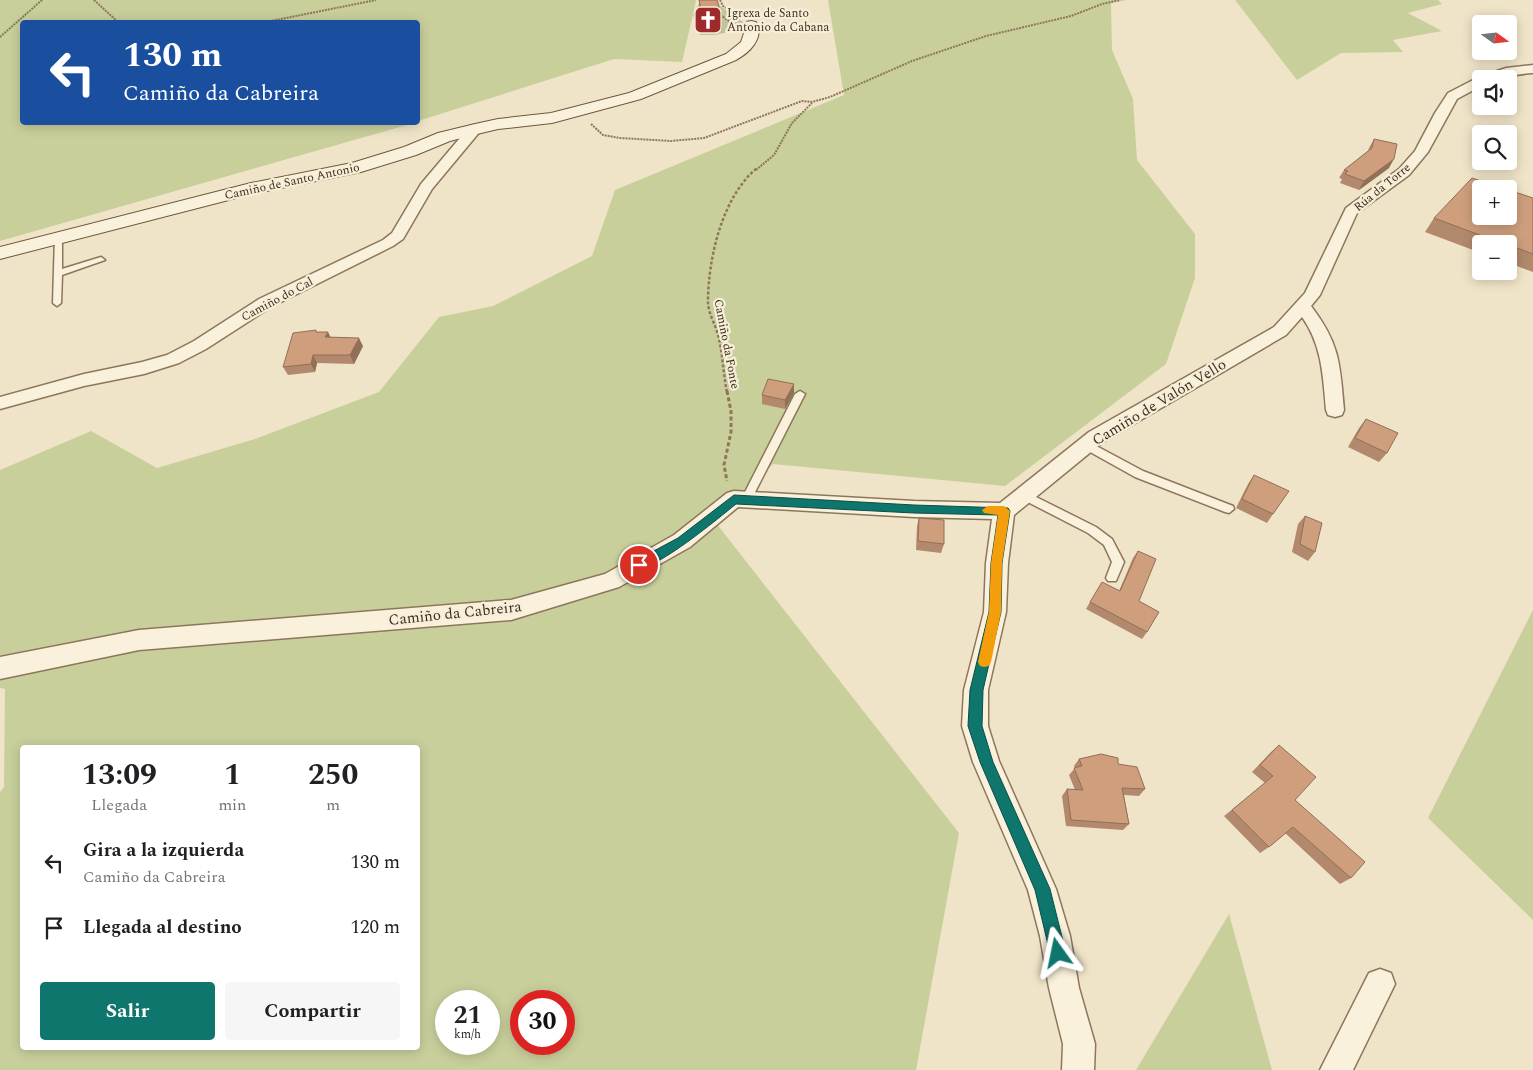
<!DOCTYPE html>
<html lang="es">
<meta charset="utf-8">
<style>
:root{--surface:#fff;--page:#f6f6f6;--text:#202124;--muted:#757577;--accent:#0f766e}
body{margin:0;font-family:Spectral,serif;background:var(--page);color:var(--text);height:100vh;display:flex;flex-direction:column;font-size:19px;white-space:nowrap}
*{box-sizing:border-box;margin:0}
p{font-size:16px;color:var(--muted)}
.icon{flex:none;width:28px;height:28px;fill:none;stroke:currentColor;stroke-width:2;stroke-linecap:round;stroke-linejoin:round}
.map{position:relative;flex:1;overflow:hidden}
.details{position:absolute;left:20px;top:745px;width:400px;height:305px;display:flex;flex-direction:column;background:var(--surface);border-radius:5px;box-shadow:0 2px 12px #0003}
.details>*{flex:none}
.hud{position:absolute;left:20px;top:20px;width:400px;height:105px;border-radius:5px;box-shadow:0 2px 12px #0003;background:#1a4fa0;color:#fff;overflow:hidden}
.needle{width:32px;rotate:105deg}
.buttons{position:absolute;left:1472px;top:15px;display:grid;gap:10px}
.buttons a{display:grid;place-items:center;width:45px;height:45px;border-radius:5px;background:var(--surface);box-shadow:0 2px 12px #0003;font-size:25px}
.speed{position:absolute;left:435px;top:990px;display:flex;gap:10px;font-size:25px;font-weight:700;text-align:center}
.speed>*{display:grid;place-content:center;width:65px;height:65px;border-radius:50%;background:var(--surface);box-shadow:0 2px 12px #0003;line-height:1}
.speed small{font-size:12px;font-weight:400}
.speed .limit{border:8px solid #d22;background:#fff;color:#111}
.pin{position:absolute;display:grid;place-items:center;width:42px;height:42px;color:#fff;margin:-21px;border:2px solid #fff;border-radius:50%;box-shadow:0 1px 5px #0007}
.me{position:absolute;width:55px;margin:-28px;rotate:348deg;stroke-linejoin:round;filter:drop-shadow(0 0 4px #0008)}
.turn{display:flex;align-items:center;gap:18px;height:105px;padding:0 20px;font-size:22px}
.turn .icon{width:65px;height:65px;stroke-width:2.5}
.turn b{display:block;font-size:35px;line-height:42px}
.eta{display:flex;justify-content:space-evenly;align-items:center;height:85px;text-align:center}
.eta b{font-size:30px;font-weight:700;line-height:35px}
.cta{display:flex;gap:10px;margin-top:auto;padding:10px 20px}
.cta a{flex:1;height:58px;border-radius:5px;background:var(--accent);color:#fff;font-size:20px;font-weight:700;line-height:58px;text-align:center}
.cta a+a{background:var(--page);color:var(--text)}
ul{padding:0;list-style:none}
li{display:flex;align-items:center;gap:15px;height:65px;padding:0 20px}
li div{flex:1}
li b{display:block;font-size:19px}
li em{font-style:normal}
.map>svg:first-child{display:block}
</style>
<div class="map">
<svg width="1533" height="1070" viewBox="0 0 1533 1070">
<rect width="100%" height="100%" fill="#f0e4c8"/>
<!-- green -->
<path fill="#c9cf9b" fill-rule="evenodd" d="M0,0H695L696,1L682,62L614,59L418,121V22H22V122L414,123L0,241Z
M828,0H1127L1111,3L1112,50L1133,99L1137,160L1195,234V278L1166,364L1005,486L773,464L716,523L959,833L916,1070H0V792L4,787L5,689L0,688V470L91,431L157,468L255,439L379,392L439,317L493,306L592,256L615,190L844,95ZM22,748H418V1048H22ZM446,1001H489V1044H446ZM521,1001H564V1044H521Z
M1235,0H1438L1442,4L1408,13L1442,31L1393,40L1403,52L1341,53L1297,80Z
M1533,610V920L1428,818Z
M1229,914L1272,1070H1136Z"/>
<!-- cemetery -->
<path fill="#bfc49a" d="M701,0H718L720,6L746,24L745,28L715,35H700L693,15Z"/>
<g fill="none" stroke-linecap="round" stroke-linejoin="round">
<defs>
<path id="lane" d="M55,236L62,238V269L101,257L105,260L62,275L61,303L57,306L53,303Z
M800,391L805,394L751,500L750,503H742L741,500L795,394Z
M1087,441L1143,471L1233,506L1234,509L1229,513L1225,512L1135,477L1083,448L1082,445Z
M1024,491L1096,527L1112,539L1124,562L1116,581H1108L1106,578L1112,562L1104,545L1088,533L1020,498L1019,495L1020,492Z"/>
<path id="street" d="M1533,65V73C1515,74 1499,79 1481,79V86L1457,99L1428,152L1409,175L1357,213L1320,295L1311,306C1340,344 1340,364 1344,410L1342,415L1335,417L1328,415L1326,410C1323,376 1322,345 1302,317L1286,335L1103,442L1014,515L1008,563L1006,612L988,690V726L999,761L1056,889L1070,936L1079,988L1095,1044L1094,1070H1062L1063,1044L1049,988L1040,936L1028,890L973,762L962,726L964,690L984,612L986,563L992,519L914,517L738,507L690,547L619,587L511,620L139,650L0,679V657L139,630L511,600L605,574L674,535L727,493L734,491L914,501L1000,503L1089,432L1274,327L1305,293L1346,208L1399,169L1415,151L1435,113L1448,93L1477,78L1506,68Z
M475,125L482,129L432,189L403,239L393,246L271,307L206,349L179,363L144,374L84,386L0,409V397L84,374L142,362L167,355L194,341L259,299L383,240L392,233L421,184L470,126Z
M1380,969L1391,973L1395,984L1353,1070H1320L1369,973Z"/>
<path id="secondary" d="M751,21L756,22C765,38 749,53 736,60L641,99L552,123L498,129L477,134L450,141L416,155L361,172L252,194L0,259V247L251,183L352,163L404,147L438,133L475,124L498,119L551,113L629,93L726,54L741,42L745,30L744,25L746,22Z"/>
</defs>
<!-- lane casing -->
<use href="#lane" stroke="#8d765c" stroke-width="3"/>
<!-- street casing -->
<use href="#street" stroke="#8d765c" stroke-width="3"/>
<!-- secondary casing -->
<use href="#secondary" stroke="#6f573f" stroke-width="2"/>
<!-- path-far2 -->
<path stroke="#8d765c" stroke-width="2" stroke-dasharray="2 1" stroke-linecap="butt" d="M94,0L118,22
M720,0L723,6L738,16
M718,13L733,24
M266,22L376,0
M0,37L42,0
M591,124L603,135L620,138L671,141L704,138L802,101L812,102L830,97L912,61L986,36L1071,16L1102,4L1120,0
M756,170L774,155L792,123L812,103"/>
<!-- path-far1 -->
<path stroke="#8d765c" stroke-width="2.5" stroke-dasharray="3 2" stroke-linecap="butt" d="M727,392C723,374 723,356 719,339C717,327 708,314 708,302C708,259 722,197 757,168"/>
<!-- path -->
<path stroke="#8d765c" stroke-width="3" stroke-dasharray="4 2.5" stroke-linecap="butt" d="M727,391L731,411V432L724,465L727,481"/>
<!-- lane -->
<use href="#lane" fill="#faf1dc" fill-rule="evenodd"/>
<!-- street -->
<use href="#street" fill="#faf1dc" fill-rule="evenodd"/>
<!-- secondary -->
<use href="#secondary" fill="#faf1dc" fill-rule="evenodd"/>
</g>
<!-- wall -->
<path fill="#b2896c" d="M699,0L722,18V30L704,32L699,10Z
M1374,139L1389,168L1359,190L1340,183L1342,179L1339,178L1344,170L1368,151L1369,148Z
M1533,198V272L1509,263V244H1481V253L1425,232L1434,218Z
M317,332L330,337L363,346L354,364L317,363L315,372L288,375L283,367Z
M794,393L785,409L762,404V395Z
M1366,419L1387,453L1379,462L1348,447L1359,428Z
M1254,475L1273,514L1267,523L1236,508L1248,484Z
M1305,516L1315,552L1308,561L1292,552L1298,524Z
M919,518L944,544L941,553L916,550L917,526Z
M1138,551L1139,601L1147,632L1142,639L1086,609L1090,602L1119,591L1133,558Z
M1279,745L1295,800L1351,878L1340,884L1285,833L1269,847L1260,853L1224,816L1265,783L1252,772L1271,752Z
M1079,759L1118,764L1145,789L1139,796L1124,795L1129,824L1123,830L1066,826L1062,796L1067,789L1075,790L1069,775L1075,768L1074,766Z"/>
<!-- shaded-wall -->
<path fill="#916f58" d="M1394,159L1389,168L1359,190L1364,181Z
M328,332L332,340L325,337Z
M359,338L363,346L354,364L350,355Z
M313,355L317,363L315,372L311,364Z
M794,384V393L785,409V400Z"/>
<!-- building -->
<path fill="#cf9f7d" stroke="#916f58" d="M699,0H717L722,18L703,19Z
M1374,139L1397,144L1394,159L1364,181L1345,174L1348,171L1344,170L1372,148Z
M1472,178L1505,189H1481V216H1509V190L1533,198V254L1509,245V244H1504L1434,218Z
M316,330V332H328L325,337L359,338L350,355H313L311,364L283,367L293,333Z
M768,379L794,384L785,400L762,395Z
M1366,419L1398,433L1387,453L1355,438Z
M1254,475L1289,491L1273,514L1242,499Z
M1305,516L1322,523L1315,552L1300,544Z
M919,518L944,520V544L918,541Z
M1138,551L1156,559L1139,601L1159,612L1147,632L1090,602L1102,582L1120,591Z
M1279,745L1316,777L1295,800L1365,862L1351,878L1293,827L1269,847L1232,810L1273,776L1260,765Z
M1101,754L1118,758V764L1137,767L1145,789L1122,788L1129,824L1071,820L1067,789L1083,790L1074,768L1082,766L1079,759Z"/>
<!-- route -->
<path fill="#0f766e" stroke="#0a4d48" d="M734,495L914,505L1008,508L1010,511L1002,563L1001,612L983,690L982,726L993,762L1050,889L1066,953L1064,959L1058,961L1052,959L1050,953L1035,890L980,762L968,726L970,690L989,612L991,563L998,515L914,513L736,504C721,516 652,574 635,568L633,565L635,561L678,538Z"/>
<!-- slow -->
<path fill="#f59e0b" d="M988,506H1004L1010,511L1002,563L1001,612L991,662L989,666L984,667L980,666L978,662L989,612L991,563L998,515L984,513L982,510Z"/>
<!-- icons -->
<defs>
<symbol id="church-square" viewBox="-11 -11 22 22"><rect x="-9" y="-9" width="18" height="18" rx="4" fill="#9e2a2b" stroke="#f7eed8"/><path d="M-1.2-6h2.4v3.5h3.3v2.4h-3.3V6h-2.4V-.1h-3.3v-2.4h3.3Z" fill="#fff"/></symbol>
</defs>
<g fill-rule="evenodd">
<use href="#church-square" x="692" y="4" width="32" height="32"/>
</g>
<g text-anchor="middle" stroke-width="4.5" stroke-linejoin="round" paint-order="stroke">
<!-- far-poi labels -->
<g font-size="12" fill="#3d2e20" stroke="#f7eed8" text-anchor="start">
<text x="727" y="17">Igrexa de Santo<tspan x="727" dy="14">Antonio da Cabana</tspan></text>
</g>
<!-- far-street labels -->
<g font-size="12" fill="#3d2e20" stroke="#f7eed8">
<text transform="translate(292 181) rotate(-12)" y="4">Camiño de Santo Antonio</text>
<text transform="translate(1382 187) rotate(-39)" y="4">Rúa da Torre</text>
<text transform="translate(277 299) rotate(-28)" y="4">Camiño do Cal</text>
<text transform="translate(727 344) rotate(79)" y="4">Camiño da Fonte</text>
</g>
<!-- street labels -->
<g font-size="15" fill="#3d2e20" stroke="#f7eed8">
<text transform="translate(1159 402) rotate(-31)" y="5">Camiño de Valón Vello</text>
<text transform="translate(455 613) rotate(-6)" y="5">Camiño da Cabreira</text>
</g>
</g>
</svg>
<div class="buttons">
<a><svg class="needle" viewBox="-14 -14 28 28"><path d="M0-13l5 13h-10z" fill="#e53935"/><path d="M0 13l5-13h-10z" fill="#757577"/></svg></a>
<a><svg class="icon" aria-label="sound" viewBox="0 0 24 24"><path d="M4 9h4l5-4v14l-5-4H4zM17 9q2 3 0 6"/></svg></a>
<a><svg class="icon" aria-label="search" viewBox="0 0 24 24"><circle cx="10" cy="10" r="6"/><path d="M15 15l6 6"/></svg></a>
<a>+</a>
<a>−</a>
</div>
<div class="speed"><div>21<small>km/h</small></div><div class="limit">30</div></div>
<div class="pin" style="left:639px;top:565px;background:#d93025"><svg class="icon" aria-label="arrive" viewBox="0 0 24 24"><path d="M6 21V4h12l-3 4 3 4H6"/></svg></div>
<svg class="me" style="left:1058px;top:953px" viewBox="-20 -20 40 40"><path d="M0-17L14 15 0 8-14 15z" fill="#0f766e" stroke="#fff" stroke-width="4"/></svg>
<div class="hud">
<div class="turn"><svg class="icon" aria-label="left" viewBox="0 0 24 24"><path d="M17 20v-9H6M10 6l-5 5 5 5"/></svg><div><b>130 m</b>Camiño da Cabreira</div></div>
</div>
<section class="details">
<div class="eta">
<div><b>13:09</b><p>Llegada</p></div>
<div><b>1</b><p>min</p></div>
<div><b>250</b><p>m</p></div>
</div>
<ul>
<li><svg class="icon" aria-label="left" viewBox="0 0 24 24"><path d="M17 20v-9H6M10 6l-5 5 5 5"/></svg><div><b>Gira a la izquierda</b><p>Camiño da Cabreira</p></div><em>130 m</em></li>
<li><svg class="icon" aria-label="arrive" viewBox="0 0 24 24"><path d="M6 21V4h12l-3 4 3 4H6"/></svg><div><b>Llegada al destino</b></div><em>120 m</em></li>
</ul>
<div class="cta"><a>Salir</a><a>Compartir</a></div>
</section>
</div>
